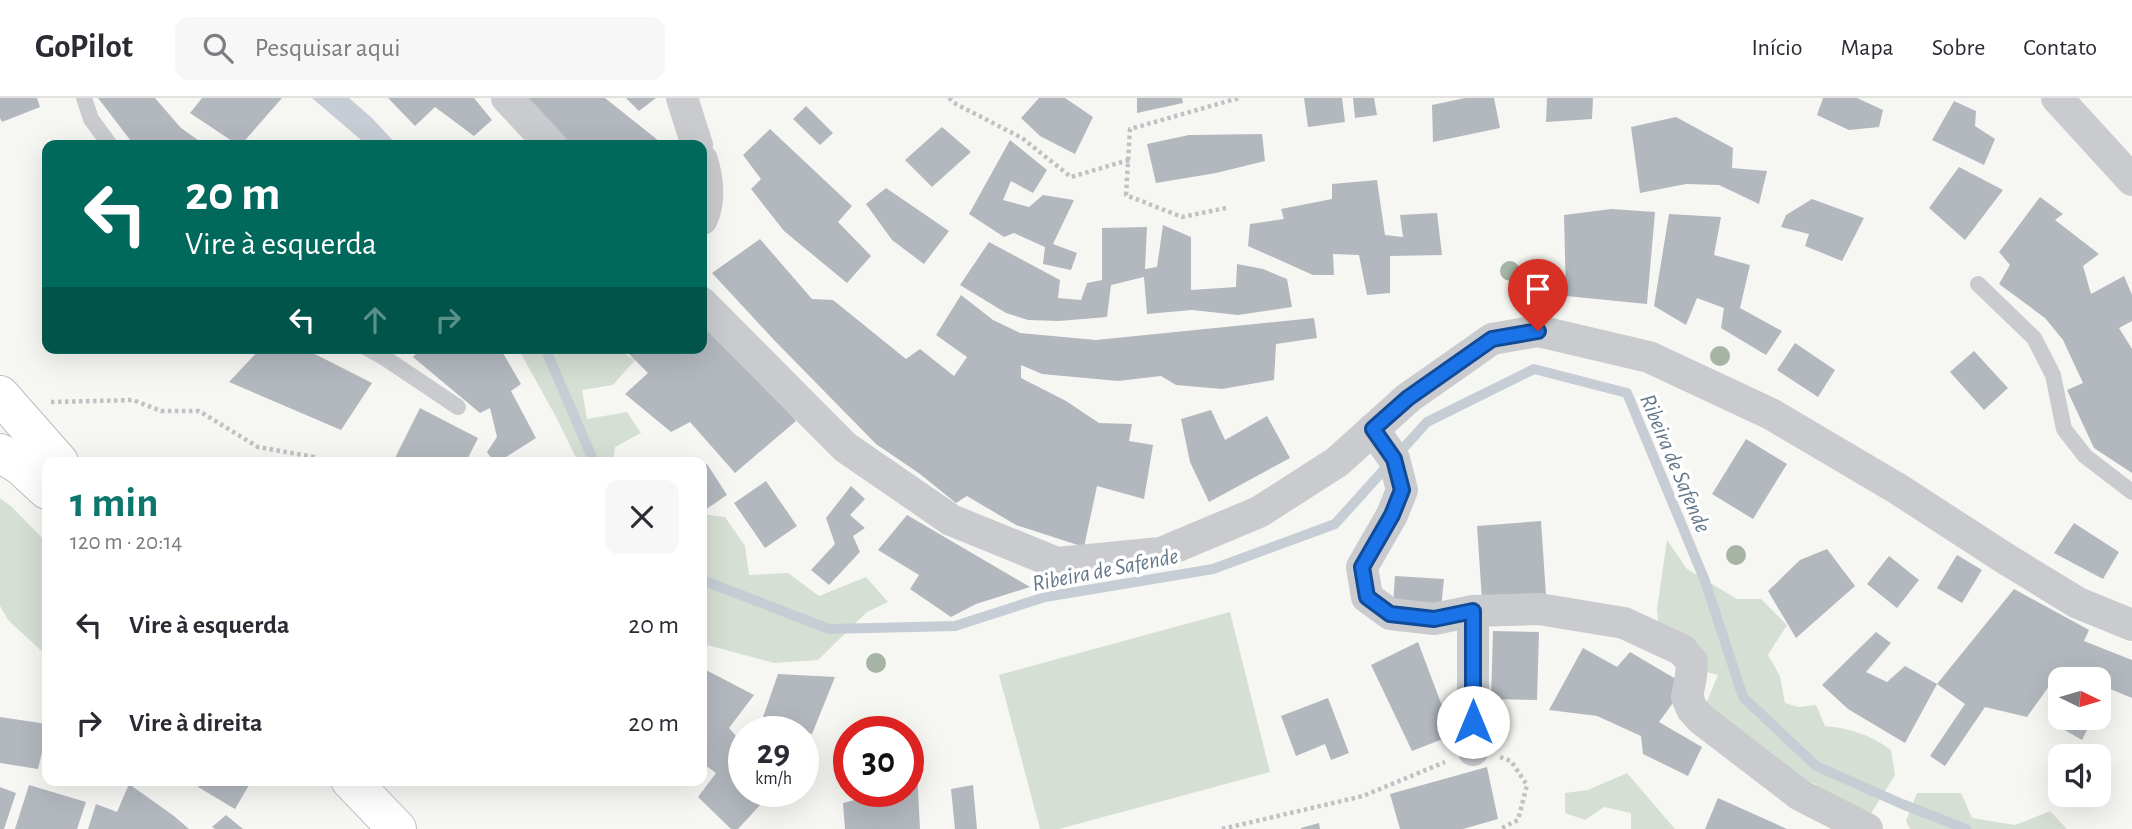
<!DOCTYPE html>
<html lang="pt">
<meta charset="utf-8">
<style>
:root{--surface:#fff;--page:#f7f7f7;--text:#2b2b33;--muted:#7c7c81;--line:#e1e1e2;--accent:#0f766e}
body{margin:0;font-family:"Alegreya Sans",sans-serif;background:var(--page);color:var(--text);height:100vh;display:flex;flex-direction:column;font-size:26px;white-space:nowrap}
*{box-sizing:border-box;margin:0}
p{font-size:23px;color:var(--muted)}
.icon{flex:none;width:38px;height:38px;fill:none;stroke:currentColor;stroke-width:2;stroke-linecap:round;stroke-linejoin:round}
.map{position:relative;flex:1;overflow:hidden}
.drawer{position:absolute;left:42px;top:359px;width:665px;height:329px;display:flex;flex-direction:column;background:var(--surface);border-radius:14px;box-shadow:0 7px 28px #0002}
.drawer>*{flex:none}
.hud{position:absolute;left:42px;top:42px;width:665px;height:214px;border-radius:14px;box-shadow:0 7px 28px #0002;background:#00695c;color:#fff;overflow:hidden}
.needle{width:46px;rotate:95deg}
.buttons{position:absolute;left:2048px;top:569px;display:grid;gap:14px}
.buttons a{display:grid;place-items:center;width:63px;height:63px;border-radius:14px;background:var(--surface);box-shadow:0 7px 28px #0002;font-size:35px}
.speed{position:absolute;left:728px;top:618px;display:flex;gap:14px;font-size:35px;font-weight:700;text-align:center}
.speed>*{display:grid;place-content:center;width:91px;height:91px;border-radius:50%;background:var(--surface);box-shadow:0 7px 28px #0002;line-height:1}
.speed small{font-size:18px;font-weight:400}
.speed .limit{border:10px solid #d22;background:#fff;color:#111}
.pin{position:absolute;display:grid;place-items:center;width:60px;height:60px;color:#fff;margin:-72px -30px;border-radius:50% 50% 50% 0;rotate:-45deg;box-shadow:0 0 7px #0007}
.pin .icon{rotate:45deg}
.me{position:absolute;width:77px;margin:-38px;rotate:0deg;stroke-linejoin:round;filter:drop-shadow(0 0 5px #0008)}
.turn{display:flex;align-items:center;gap:24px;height:147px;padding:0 28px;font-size:32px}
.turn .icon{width:91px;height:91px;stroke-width:2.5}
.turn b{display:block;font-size:49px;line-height:60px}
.lanes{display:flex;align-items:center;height:66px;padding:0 28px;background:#0003;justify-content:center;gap:35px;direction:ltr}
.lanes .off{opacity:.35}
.round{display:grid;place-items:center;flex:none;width:74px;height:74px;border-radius:14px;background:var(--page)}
.head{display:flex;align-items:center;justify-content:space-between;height:119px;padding:0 28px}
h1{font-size:42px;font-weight:600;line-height:52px;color:var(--accent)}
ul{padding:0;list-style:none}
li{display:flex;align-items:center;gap:21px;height:98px;padding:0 28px}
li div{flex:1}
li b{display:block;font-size:26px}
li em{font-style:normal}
header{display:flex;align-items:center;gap:42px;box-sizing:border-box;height:98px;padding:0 35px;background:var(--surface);border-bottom:2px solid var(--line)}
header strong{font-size:33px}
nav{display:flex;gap:38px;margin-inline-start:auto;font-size:24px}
.search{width:490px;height:63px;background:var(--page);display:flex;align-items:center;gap:18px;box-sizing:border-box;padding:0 24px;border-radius:14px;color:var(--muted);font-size:26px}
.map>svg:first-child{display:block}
</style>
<header>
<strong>GoPilot</strong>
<div class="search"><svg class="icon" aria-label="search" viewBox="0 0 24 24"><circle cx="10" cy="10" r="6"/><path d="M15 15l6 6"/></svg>Pesquisar aqui</div>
<nav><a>Início</a><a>Mapa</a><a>Sobre</a><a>Contato</a></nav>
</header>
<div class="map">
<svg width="2132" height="731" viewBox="0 0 2132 731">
<rect width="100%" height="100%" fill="#f6f7f3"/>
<!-- green -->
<path fill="#d6dfd4" d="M518,250H616L635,262L613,287L582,292L587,321L627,314L641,335L615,349L613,364H578L557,321Z
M0,400L12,409L47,445V558L8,522L0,508Z
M702,416L725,419L745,448L749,477L788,475L819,498L866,479L888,504L867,514L818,562L774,565L707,547L702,544Z
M1667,442L1687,471L1737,501H1761L1787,527L1768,557L1780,578L1785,605L1798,609L1816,607L1825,628C1849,630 1871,637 1891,652L1895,677L1865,725L1822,723L1816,686L1796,680L1713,633L1707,603L1718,577L1690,570L1660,543L1657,511Z
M1230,514L1270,674L1059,731H1040L999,577Z
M1627,675L1675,731H1631V715L1604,709L1585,722L1565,715V695L1588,692Z
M1917,695H1961L1972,720L2015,727L2050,713L2067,731H1910L1906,723Z"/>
<!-- water -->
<path fill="#c6cdd4" d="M312,0H349L372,20L397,47H367Z"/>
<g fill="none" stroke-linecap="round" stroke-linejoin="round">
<!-- stream -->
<path stroke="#c6cdd4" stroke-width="10" d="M545,250L594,364
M702,482L829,531L955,528L1045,499L1213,471L1335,426L1427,324L1534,271L1627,295L1705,483L1743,599L1816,668L1902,706L1966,731"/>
</g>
<!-- building -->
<path fill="#b3b8bf" d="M0,0H37L40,9L2,24L0,20Z
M98,0H155L181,30L205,47H134Z
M202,0H282L241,47H238L190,15Z
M388,0H474L492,22L474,38L435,9L415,28Z
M528,0H605L664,47H571Z
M626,0H656L639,13Z
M1039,0H1065L1093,19L1075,56L1040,38L1021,20Z
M1137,0H1182L1183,5L1137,15Z
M1304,0H1342L1345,24L1308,29Z
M1353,0H1374L1377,17L1355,20Z
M1465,0H1494L1500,30L1433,44L1432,7Z
M1547,0H1593L1592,21L1546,24Z
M1823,0H1857L1883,12L1879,29L1849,32L1817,17Z
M1954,3L1976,13L1975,28L1995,41L1984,67L1932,42Z
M806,8L833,35L820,47L793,21Z
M1676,19L1733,50L1732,70L1767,73L1759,106L1719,87L1686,86L1640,95L1631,29Z
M942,29L971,54L932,89L905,62Z
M770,31L852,108L838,124L871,158L847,185L784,133L751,91L761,81L743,57Z
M1262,36L1265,63L1216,75L1156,85L1147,46L1189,37Z
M1010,42L1047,72L1033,95L1011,83L1003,102L1029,109L1043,97L1074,102L1053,146L1077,155L1071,172L1043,166L1045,149L1014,135L1004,139L969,116Z
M1959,69L2003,92L1965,142L1929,110Z
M1377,82L1385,137L1403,139L1400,117L1437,115L1442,157L1390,158V195L1367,197L1359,157L1333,156L1334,177H1313L1248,148L1250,126L1284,121L1281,111L1332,101V86Z
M886,90L949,133L924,166L892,142L866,106Z
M2040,99L2063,116L2055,122L2099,156L2083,168L2091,196L2124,178L2132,197V223L2119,230L2132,251V375L2094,350L2067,292L2083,285L2063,242L2045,220L1999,186L2010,167L1999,154Z
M1812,101L1864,120L1842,163L1805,148L1809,136L1781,129L1786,117Z
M1611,111L1655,114L1647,206L1566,198L1564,117Z
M1669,116L1721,119L1714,157L1750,167L1740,210L1782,233L1766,257L1721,230L1724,210L1697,200L1686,227L1654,208Z
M1163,127L1191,139V192L1236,189L1237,166L1263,171L1287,181L1292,209L1238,217L1192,212L1147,216L1144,179L1111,187L1107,219L1059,223L1028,222L1006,215L960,187L989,144L1060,182L1058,200L1081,202L1087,185L1102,182V130L1147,129L1145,171L1157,169Z
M760,141L812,201L833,202L906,261L920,251L954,278L967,259L936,237L961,197L993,222L1020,235L1096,242L1314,220L1317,240L1276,246L1274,282L1222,291L1176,287L1161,278L1118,283L1042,276L1021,267V280L1066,303L1099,325L1132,326L1129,343L1153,347L1144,401L1097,388L1084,449L1016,427L967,398L956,405L920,376L876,346L774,242L712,175Z
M702,224L758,277L796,323L735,375L690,324L671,334L625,296L648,275L623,250H702Z
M1795,245L1835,272L1818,299L1777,272Z
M261,250H303L372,285L341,332L229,284Z
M421,250H500L521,286L511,293L536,340L498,364H494L487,354L497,339L490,310L480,315L413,259Z
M1974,253L2008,290L1984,312L1950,274Z
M420,310L478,340L466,364H393Z
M1211,312L1225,342L1267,318L1290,360L1209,404L1190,364L1181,321Z
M1746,341L1787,366L1753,421L1712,396Z
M707,366L727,397L702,414V369Z
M766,383L797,428L765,450L734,405Z
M851,388L865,401L850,417L865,430L853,438L860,454L829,487L811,472L835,446L826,420Z
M907,417L1030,489L976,506L951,519L910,491L919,477L878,452Z
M1541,423L1546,497L1482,502L1477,428Z
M2074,425L2119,454L2103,481L2054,455Z
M1827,451L1855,488L1796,540L1768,493L1800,462Z
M1957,457L1982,472L1962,505L1937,490Z
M1889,458L1919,482L1897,510L1867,486Z
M1395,478L1444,481L1441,510L1393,506Z
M2014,491L2089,532L2084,543L2132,562V600L2108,590L2098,609V581H2065L2057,577L2027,619L1985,609L1945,668L1930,658L1965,606L1937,586Z
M1493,533L1539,534L1537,602L1491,601Z
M1876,534L1891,545L1866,574L1887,584L1905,568L1937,586L1905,645L1848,611L1822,587Z
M1418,544L1453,637L1412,653L1371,567Z
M1583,550L1617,569L1630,554L1686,587L1659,624L1702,649L1688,678L1643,656L1641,638L1597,618L1549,612Z
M702,570L754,597L729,630L742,645L736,656L744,662V693H773L738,731H731L698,699L716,675L702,665Z
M778,576L835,579L812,636L761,625Z
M1328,600L1349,655L1331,662L1325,646L1296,658L1281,618Z
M0,619L47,626V634L38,671L0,665Z
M2066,620H2093L2082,642L2063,631Z
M1487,669L1498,721L1463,731H1400L1390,696Z
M917,673L920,731H845L843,705L870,698V693H908V674Z
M201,682H252L235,711L198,689Z
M129,686L174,718L189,731H88L96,706L117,714Z
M29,687L86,704L77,731H15Z
M973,687L977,731H955L951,691Z
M0,689L16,695L4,731H0Z
M1718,700L1787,731H1705Z
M226,717L243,731H215L212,729Z
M1319,725L1320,731H1301V730Z"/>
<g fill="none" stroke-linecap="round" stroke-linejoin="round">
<defs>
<path id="secondary" d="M0,355L21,368L47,392"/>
<path id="primary" d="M0,297L59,364
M350,682L397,731"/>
</defs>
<!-- secondary casing -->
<use href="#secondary" stroke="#bbbdc3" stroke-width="40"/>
<!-- primary casing -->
<use href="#primary" stroke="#bbbdc2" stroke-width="40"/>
<!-- path -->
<path stroke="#c0c1c4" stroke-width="4.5" stroke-dasharray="3.5 3.5" stroke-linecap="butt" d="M949,0L956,6L1022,40L1071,79L1129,62
M1226,110L1182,119L1126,97L1130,31L1239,0
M51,304L133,302L161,313H199L258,349L314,359L324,364
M1500,659L1511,663L1527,687L1518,722L1500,731
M1222,731L1363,698L1445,664"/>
<!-- lane -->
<path stroke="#c9cbcf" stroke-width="16" d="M84,0L91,21L110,47
M1978,186L2034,240L2053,277L2064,331L2085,358L2132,394
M367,250L385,260L458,309"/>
<!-- street -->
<path stroke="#c9cbcf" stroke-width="32" d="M507,0L551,47
M682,0L697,47
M2057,0L2132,82
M702,62C708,82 710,103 702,121
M702,205L845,349L951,422L1057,465L1161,455L1259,414L1337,364L1408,300L1492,241L1538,233L1649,259L1771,316L1898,391L2006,461L2078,505L2132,527
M1373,331L1394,361L1402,392L1392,417L1362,469L1367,499L1390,516L1434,521L1473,513V652
M1473,513L1539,511L1624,525L1682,552L1692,564L1691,578L1687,599L1692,611L1701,621L1800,697L1867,731"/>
<!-- secondary -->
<use href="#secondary" stroke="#fff" stroke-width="38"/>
<!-- primary -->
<use href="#primary" stroke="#fff" stroke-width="38"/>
</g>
<!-- trees -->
<g fill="#a5b4a4">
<circle cx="1510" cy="173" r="10"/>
<circle cx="1720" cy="258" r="10"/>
<circle cx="1736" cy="457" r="10"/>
<circle cx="876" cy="565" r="10"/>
</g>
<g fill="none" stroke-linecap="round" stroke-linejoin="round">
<defs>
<path id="route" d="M1473,624V513L1434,521L1390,516L1367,499L1362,469L1392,417L1402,392L1394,361L1373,331L1408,300L1492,241L1538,233"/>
</defs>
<!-- route casing -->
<use href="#route" stroke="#114b97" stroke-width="18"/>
<!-- route -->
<use href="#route" stroke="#1a73e8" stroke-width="12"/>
</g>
<g text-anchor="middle" stroke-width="7" stroke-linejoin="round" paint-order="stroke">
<!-- water labels -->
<g font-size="23" font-style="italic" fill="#64788a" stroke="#fff">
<text transform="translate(1676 365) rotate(67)" y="8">Ribeira de Safende</text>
<text transform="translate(1105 471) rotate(-11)" y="8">Ribeira de Safende</text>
</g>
</g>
</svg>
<div class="buttons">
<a><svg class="needle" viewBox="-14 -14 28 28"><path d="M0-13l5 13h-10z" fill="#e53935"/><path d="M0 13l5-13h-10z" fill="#7c7c81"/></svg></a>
<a><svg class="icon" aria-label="sound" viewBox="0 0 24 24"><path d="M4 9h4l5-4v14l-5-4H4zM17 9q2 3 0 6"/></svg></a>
</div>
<div class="speed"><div>29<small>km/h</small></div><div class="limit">30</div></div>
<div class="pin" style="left:1538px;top:233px;background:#d93025"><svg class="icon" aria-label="arrive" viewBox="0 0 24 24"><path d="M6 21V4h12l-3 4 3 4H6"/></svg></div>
<svg class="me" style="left:1473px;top:624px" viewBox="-20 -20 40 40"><circle r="19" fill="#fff"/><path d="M0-13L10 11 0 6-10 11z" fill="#1a73e8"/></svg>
<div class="hud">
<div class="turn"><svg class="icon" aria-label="left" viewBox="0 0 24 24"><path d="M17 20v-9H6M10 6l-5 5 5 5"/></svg><div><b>20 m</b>Vire à esquerda</div></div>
<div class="lanes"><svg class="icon" aria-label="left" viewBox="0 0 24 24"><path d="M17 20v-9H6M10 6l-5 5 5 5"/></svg><svg class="icon off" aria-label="ahead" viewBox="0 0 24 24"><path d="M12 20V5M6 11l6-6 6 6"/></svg><svg class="icon off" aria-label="right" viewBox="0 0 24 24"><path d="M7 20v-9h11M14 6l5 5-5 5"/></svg></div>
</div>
<section class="drawer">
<div class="head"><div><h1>1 min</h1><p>120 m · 20:14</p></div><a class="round"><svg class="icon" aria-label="close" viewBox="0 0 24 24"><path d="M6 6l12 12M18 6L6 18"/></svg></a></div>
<ul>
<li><svg class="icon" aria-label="left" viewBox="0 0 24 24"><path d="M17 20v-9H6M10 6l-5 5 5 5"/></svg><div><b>Vire à esquerda</b></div><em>20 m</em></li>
<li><svg class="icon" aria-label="right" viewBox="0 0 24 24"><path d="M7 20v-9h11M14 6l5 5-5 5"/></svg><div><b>Vire à direita</b></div><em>20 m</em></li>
</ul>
</section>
</div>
